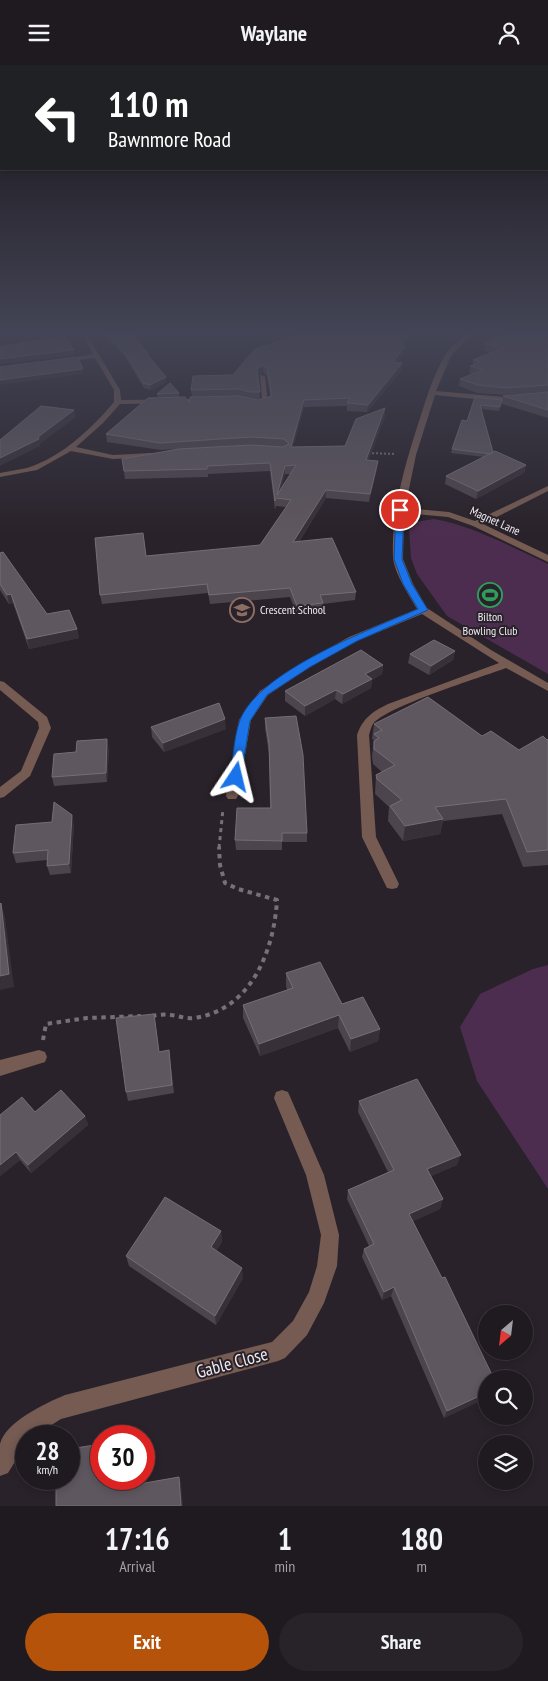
<!DOCTYPE html>
<style>
:root{--surface:#1f1a20;--page:#272329;--text:#f1f3f6;--muted:#a1a1a5;--line:#3c383e;--accent:#b45309}
body{margin:0;font-family:"PT Sans Narrow",sans-serif;background:var(--page);color:var(--text);height:100vh;display:flex;flex-direction:column;font-size:19px;white-space:nowrap}
*{box-sizing:border-box;margin:0}
p{font-size:16px;color:var(--muted)}
.icon{flex:none;width:28px;height:28px;fill:none;stroke:currentColor;stroke-width:2;stroke-linecap:round;stroke-linejoin:round}
.map{position:relative;height:1441px;overflow:hidden}
.side{display:flex;flex-direction:column;background:var(--surface);flex:1}
.side>*{flex:none}
.guide{position:absolute;left:0px;top:0px;width:549px;height:105px;box-shadow:0 2px 8px #0003,0 0 0 1px var(--line);background:#202124;color:#fff;overflow:hidden}
.needle{width:32px;rotate:208deg}
.tools{position:absolute;left:478px;top:1240px;display:grid;gap:10px}
.tools a{display:grid;place-items:center;width:55px;height:55px;border-radius:50%;background:var(--surface);box-shadow:0 2px 8px #0003,0 0 0 1px var(--line);font-size:25px}
.speed{position:absolute;left:15px;top:1360px;display:flex;gap:10px;font-size:25px;font-weight:700;text-align:center}
.speed>*{display:grid;place-content:center;width:65px;height:65px;border-radius:50%;background:var(--surface);box-shadow:0 2px 8px #0003,0 0 0 1px var(--line);line-height:1}
.speed small{font-size:12px;font-weight:400}
.speed .limit{border:8px solid #d22;background:#fff;color:#111}
.pin{position:absolute;display:grid;place-items:center;width:42px;height:42px;color:#fff;margin:-21px;border:2px solid #fff;border-radius:50%;box-shadow:0 1px 5px #0007}
.me{position:absolute;width:55px;margin:-28px;rotate:10deg;stroke-linejoin:round;filter:drop-shadow(0 0 4px #0008)}
.turn{display:flex;align-items:center;gap:18px;height:105px;padding:0 25px;font-size:22px}
.turn .icon{width:65px;height:65px;stroke-width:2.5}
.turn b{display:block;font-size:35px;line-height:42px}
.eta{display:flex;justify-content:space-evenly;align-items:center;height:85px;text-align:center}
.eta b{font-size:30px;font-weight:800;line-height:35px}
.cta{display:flex;gap:10px;margin-top:auto;padding:10px 25px}
.cta a{flex:1;height:58px;border-radius:30px;background:var(--accent);color:#fff;font-size:20px;font-weight:800;line-height:58px;text-align:center}
.cta a+a{background:var(--page);color:var(--text)}
header{display:flex;justify-content:space-between;align-items:center;height:65px;padding:0 25px;background:var(--surface);font-size:22px;font-weight:800}
.map>svg:first-child{display:block}
</style>
<header><svg class="icon" aria-label="menu" viewBox="0 0 24 24"><path d="M4 6h16M4 12h16M4 18h16"/></svg>Waylane<svg class="icon" aria-label="person" viewBox="0 0 24 24"><circle cx="12" cy="8" r="4"/><path d="M4 21q1-7 8-7t8 7"/></svg></header>
<div class="map">
<svg width="548" height="1441" viewBox="0 0 548 1441">
<rect width="100%" height="100%" fill="#29222a"/>
<!-- green -->
<path fill="#4c2d4f" d="M434,454C474,461 511,482 548,499V609L447,551L417,509L411,493L409,464L415,457Z
M548,900V1124L477,1016L460,962L480,929L533,904Z"/>
<g fill="none" stroke-linecap="round" stroke-linejoin="round">
<!-- path-far2 -->
<path stroke="#767077" stroke-width="2" stroke-dasharray="2 2" stroke-linecap="butt" d="M368,388L396,389"/>
<!-- path-far1 -->
<path stroke="#767077" stroke-width="3" stroke-dasharray="4 4" stroke-linecap="butt" d="M219,783L223,744"/>
<!-- path -->
<path stroke="#767077" stroke-width="4" stroke-dasharray="4.5 4.5" stroke-linecap="butt" d="M152,951C158,950 165,949 171,950C179,951 186,954 194,953C251,945 274,886 277,835L238,824L225,818L220,800L219,782
M43,975L46,959L87,953L141,951"/>
<!-- minor -->
<path fill="#755b52" fill-rule="evenodd" d="M470,268H478L467,274L451,291L436,326L505,332L548,328V332L505,337L435,330L416,390L405,443L449,447L475,456L548,421V426L483,459L548,490V497L473,461L448,452L404,448L403,494L413,519L427,543L491,585L548,618V626L506,603C482,612 385,642 373,659C371,662 370,667 369,670L376,772L399,819L397,823L392,824L387,823L362,772L357,670C363,653 372,647 388,639L499,598L422,549L357,576L310,602L268,630L251,655L238,731L236,734H228L226,731L239,655L260,626L302,598L349,572L417,544C409,530 394,508 393,492C391,443 407,393 422,347C428,328 435,307 445,290C450,281 461,273 470,268Z
M83,270L88,271L120,325L121,335L206,334L209,336L206,338L120,339L103,358L76,382L113,390L151,388L155,390L154,392L113,394L71,386L37,405L0,412V408C9,406 18,405 27,403C62,392 91,364 114,337V325L95,293L62,297L59,295L93,289Z
M260,310L265,311L268,339L256,340L252,338L262,336Z
M0,616L4,617L47,652L51,663L30,711L4,732L0,733V722L21,706L39,663L38,657L0,625Z
M39,985L45,987L47,992L45,997L0,1011V995Z
M282,1025L288,1027L324,1110L339,1170L337,1201L324,1238L307,1270L285,1293L278,1296L61,1354L34,1371H26V1379L8,1408L0,1411C0,1401 0,1389 0,1379C5,1357 46,1338 65,1330L272,1277L293,1256L309,1227L317,1201L321,1170L306,1110L274,1033L276,1027Z"/>
</g>
<!-- wall -->
<path fill="#4d454d" fill-rule="evenodd" d="M103,268H131L148,288L149,291L166,312V317L151,325L144,323L126,293Z
M305,268H417L405,281V288L397,297L402,305L367,347L347,346V341L304,342L293,382L345,381L385,351L368,395L377,404L369,437L326,433L299,477L356,527L355,535L323,539V547L297,550L290,532L210,539L208,528L102,539L100,530L146,491L260,480L286,442L276,441L275,445L270,406L208,409V412L125,414L122,394L177,384L161,385L107,377L106,369L190,338L243,332L239,331L192,332L191,325L233,310ZM263,307L267,311L270,332L258,335L253,334H260L258,311ZM285,409H291L281,423Z
M548,268V353L502,339L503,331L545,327L505,330L477,328L459,321L460,314L472,309L469,308L470,301L473,300V295L492,288L484,286L485,279Z
M179,328V332H158L157,329Z
M475,332L502,335L499,346L481,344L493,387L526,400L524,408L476,434L445,419L446,411L484,392L451,388L452,384L467,356Z
M0,488L47,549L77,564L79,573L29,584L13,538L9,539L0,525Z
M455,586L453,595L429,610L408,598L410,589Z
M383,600L382,609L372,615L371,623L342,639L335,634L305,651L285,636V626Z
M265,653L307,768V777H282V785H236L235,775L270,743L269,689L265,663Z
M374,659L482,671L519,685L548,674V800L523,802L502,749L443,756L440,769L403,776L388,756L389,742L375,729L376,710L382,707L373,699L372,691L374,675L372,674Z
M151,662L226,664L164,687L152,672Z
M109,683L107,717L54,721L52,712Z
M74,759L71,808L50,810L47,801V795L16,798L13,788Z
M286,908L342,939L380,964L378,976L350,987L338,963L260,991L243,953V940L287,925L286,921Z
M159,987L170,994L174,1028L128,1036L126,1027Z
M359,1036L457,1100L431,1111L443,1134L440,1144L413,1156L486,1314V1333L444,1353L391,1231L382,1235L362,1192L364,1184L369,1181L347,1134L348,1125L388,1107L358,1047Z
M35,1047L85,1051L88,1060L31,1108L20,1095L0,1111V1050Z
M221,1166L222,1177L216,1186L243,1213L216,1260L129,1201L126,1191Z"/>
<!-- shaded-wall -->
<path fill="#373038" d="M411,268H417L399,287L400,280Z
M405,281V288L392,304L393,297Z
M74,285V290L0,299V294Z
M402,298V305L367,347L368,340Z
M263,300V307L257,311V304Z
M83,304V309L0,320V315Z
M166,312V317L151,325L150,320Z
M304,335V342L291,390V382Z
M385,343V351L366,403V395Z
M74,345L76,352L40,379V381L0,401V393L38,372Z
M378,396L377,404L369,437L370,429Z
M526,400L524,408L476,434L478,426Z
M285,401V409L279,433L277,430Z
M326,425V433L293,486V477Z
M11,529L13,538L9,539L7,530Z
M77,564L79,573L29,584L27,574Z
M455,586L453,595L429,610L431,601Z
M383,600L382,609L372,615L371,623L342,639L343,629L365,609Z
M336,625L335,634L305,651V641Z
M225,654L226,664L164,687L163,678Z
M107,674L109,683L107,717L106,708Z
M72,750L74,759L71,808L69,799Z
M443,754L440,769L403,776L405,761Z
M1,838L5,852L14,922L0,925Z
M339,950L338,963L260,991L259,979Z
M380,964L378,976L350,987L351,974Z
M85,1051L88,1060L31,1108L28,1100Z
M16,1087L20,1095L0,1111V1100Z
M461,1090L457,1100L425,1114L427,1104Z
M443,1134L440,1144L407,1159L409,1149Z
M221,1166L222,1177L212,1193L211,1182Z
M242,1203L243,1213L216,1260L215,1251Z
M394,1222L391,1231L382,1235L384,1227Z
M486,1328V1333L444,1353L447,1346Z
M95,1380L99,1387L100,1401L95,1395Z
M179,1412L181,1418L183,1441H181Z
M139,1414H142L143,1425L139,1419Z"/>
<!-- building -->
<path fill="#5f575f" stroke="#756e75" fill-rule="evenodd" d="M107,268H131L148,288L147,289L166,312L150,320L143,318L125,288Z
M305,268H411L400,280L405,281L393,297L402,298L368,340L347,338L350,333L304,335L291,382L345,381L356,354L385,343L366,395L378,396L370,429L326,425L293,477L332,473L356,527L320,530L323,538L297,541L290,523L209,530L207,519L100,530L95,473L143,468L146,491L260,480L291,435L276,433L275,436L270,398L207,401V404L124,406L122,394L179,384L251,380L283,382L289,379L284,374L251,372L160,378L106,369L148,333L185,332L190,338V332L239,331L258,335L272,331L267,304L263,300L257,304L260,327H249L239,324L191,325L193,311L233,310L255,284ZM296,400L277,430L285,401Z
M503,268H548V320L506,323L478,320L460,314L483,305L470,301L480,297L473,295L503,283L485,279Z
M65,272L74,285L0,294V282L23,278L22,277Z
M78,292L83,304L0,315V302Z
M170,318L179,328L157,329Z
M548,327V345L503,331Z
M475,332L502,335L500,342L480,340L493,387L491,389L452,384L462,355L467,356Z
M41,341L74,345L38,372L39,374L0,393V375Z
M495,386L526,400L478,426L446,411Z
M3,487L47,549L69,545L77,564L27,574L11,529L7,530L0,519V488Z
M434,575L455,586L431,601L410,589Z
M361,585L383,600L365,609L372,614L343,629L336,625L305,641L285,626Z
M428,632L482,671L491,666L519,685L543,671L547,675L548,674V785L527,787L506,734L435,742L443,754L405,761L390,741L402,735L377,714L376,710L395,700L374,684V676L379,673L374,669L382,665L374,659Z
M219,638L225,654L163,678L151,662Z
M296,651L303,690L307,768H282V776L235,775L237,743H271L269,679L265,653Z
M107,674L106,708L52,712L54,689L76,687L77,676Z
M54,737L72,750L69,799L47,801L48,785L13,788L16,760L52,757Z
M1,838L9,909L0,911V839Z
M320,897L342,939L363,932L380,964L351,974L339,950L259,979L243,940L293,923L286,908Z
M154,949L159,987L169,985L172,1020L126,1027L116,953Z
M417,1014L461,1090L427,1104L443,1134L409,1149L442,1213L445,1212L494,1314H486V1328L447,1346L394,1222L384,1227L364,1184L374,1179L348,1125L394,1105L359,1036Z
M61,1025L85,1051L28,1100L16,1087L0,1100V1050L22,1032L35,1047Z
M165,1132L221,1166L211,1182L242,1203L215,1251L126,1191Z
M95,1380V1395L101,1394V1414H139V1419L179,1412L181,1441H56V1414H69V1384Z"/>
<!-- sky -->
<linearGradient id="sky" x2="0" y2="1"><stop stop-color="#171317"/><stop offset="0.57" stop-color="#434455"/><stop offset="1" stop-color="#434455" stop-opacity="0"/></linearGradient>
<rect width="548" height="470" fill="url(#sky)"/>
<!-- route -->
<path fill="#1a73e8" stroke="#114b97" d="M400,443L404,445L402,494L412,519L428,545L357,576L310,602L267,630L250,656L241,712L236,716L232,715L230,712C233,695 234,671 240,655C259,606 371,564 418,544L403,519L394,494L396,445Z"/>
<!-- icons -->
<defs>
<symbol id="stadium-ring" viewBox="-11 -11 22 22"><circle r="9.5" fill="#29222a" stroke="#2e9e5b" stroke-width="1.5"/><path d="M0-5a6.5 5 0 1 0 0 10a6.5 5 0 1 0 0-10ZM-3.5-1.8h7v3.6h-7Z" fill="#2e9e5b"/></symbol>
<symbol id="school-ring" viewBox="-11 -11 22 22"><circle r="9.5" fill="#29222a" stroke="#8d6e63" stroke-width="1.5"/><path d="M0-5L7-2L0 1L-7-2ZM-4 1L0 2.5L4 1V4Q0 6-4 4Z" fill="#8d6e63"/></symbol>
</defs>
<g fill-rule="evenodd">
<use href="#stadium-ring" x="476" y="516" width="28" height="28"/>
<use href="#school-ring" x="228" y="531" width="28" height="28"/>
</g>
<g text-anchor="middle" stroke-width="4" stroke-linejoin="round" paint-order="stroke">
<!-- far-street labels -->
<g font-size="12" fill="#efeaef" stroke="#29222a">
<text transform="translate(495 456) rotate(24)" y="4">Magnet Lane</text>
</g>
<!-- far-poi labels -->
<g font-size="12" fill="#efeaef" stroke="#29222a" text-anchor="start">
<text x="260" y="549">Crescent School</text>
<text x="490" y="556" text-anchor="middle">Bilton<tspan x="490" dy="14">Bowling Club</tspan></text>
</g>
<!-- near-street labels -->
<g font-size="18" fill="#efeaef" stroke="#29222a">
<text transform="translate(232 1298) rotate(-15)" y="6">Gable Close</text>
</g>
</g>
</svg>
<div class="tools">
<a><svg class="needle" viewBox="-14 -14 28 28"><path d="M0-13l5 13h-10z" fill="#e53935"/><path d="M0 13l5-13h-10z" fill="#a1a1a5"/></svg></a>
<a><svg class="icon" aria-label="search" viewBox="0 0 24 24"><circle cx="10" cy="10" r="6"/><path d="M15 15l6 6"/></svg></a>
<a><svg class="icon" aria-label="layers" viewBox="0 0 24 24"><path d="M12 4l9 5-9 5-9-5zM3 14l9 5 9-5"/></svg></a>
</div>
<div class="speed"><div>28<small>km/h</small></div><div class="limit">30</div></div>
<div class="pin" style="left:400px;top:445px;background:#d93025"><svg class="icon" aria-label="arrive" viewBox="0 0 24 24"><path d="M6 21V4h12l-3 4 3 4H6"/></svg></div>
<svg class="me" style="left:236px;top:712px" viewBox="-20 -20 40 40"><path d="M0-17L14 15 0 8-14 15z" fill="#1a73e8" stroke="#fff" stroke-width="4"/></svg>
<div class="guide">
<div class="turn"><svg class="icon" aria-label="left" viewBox="0 0 24 24"><path d="M17 20v-9H6M10 6l-5 5 5 5"/></svg><div><b>110 m</b>Bawnmore Road</div></div>
</div>
</div>
<section class="side">
<div class="eta">
<div><b>17:16</b><p>Arrival</p></div>
<div><b>1</b><p>min</p></div>
<div><b>180</b><p>m</p></div>
</div>
<div class="cta"><a>Exit</a><a>Share</a></div>
</section>
